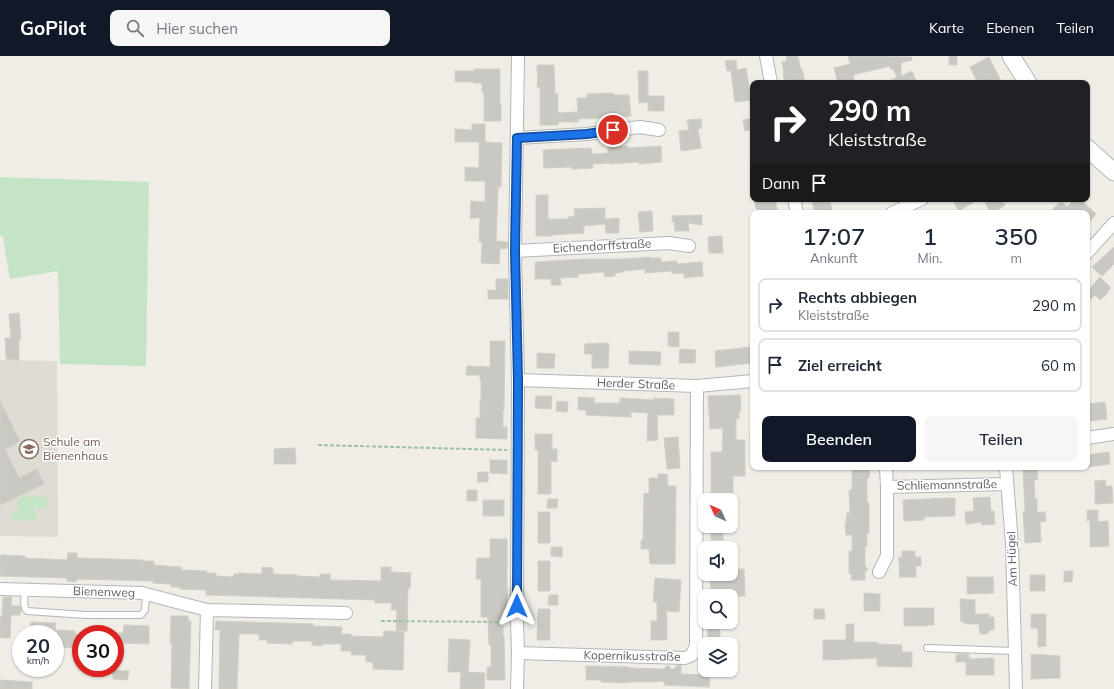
<!DOCTYPE html>
<html lang="de">
<meta charset="utf-8">
<style>
:root{--surface:#fff;--page:#f6f6f7;--text:#1f2937;--muted:#747a83;--line:#e0e1e3;--accent:#111827}
body{margin:0;font-family:Mulish,sans-serif;background:var(--page);color:var(--text);height:100vh;display:flex;flex-direction:column;font-size:15px;white-space:nowrap}
*{box-sizing:border-box;margin:0}
p{font-size:13px;color:var(--muted)}
.icon{flex:none;width:22px;height:22px;fill:none;stroke:currentColor;stroke-width:2;stroke-linecap:round;stroke-linejoin:round}
.map{position:relative;flex:1;overflow:hidden}
.panel{position:absolute;left:750px;top:154px;width:340px;height:260px;display:flex;flex-direction:column;background:var(--surface);border-radius:8px;box-shadow:0 1px 3px #0004}
.panel>*{flex:none}
.hud{position:absolute;left:750px;top:24px;width:340px;height:122px;border-radius:8px;box-shadow:0 1px 3px #0004;background:#202124;color:#fff;overflow:hidden}
.needle{width:26px;rotate:315deg}
.buttons{position:absolute;left:698px;top:437px;display:grid;gap:8px}
.buttons a{display:grid;place-items:center;width:40px;height:40px;border-radius:8px;background:var(--surface);box-shadow:0 1px 3px #0004;font-size:20px}
.speed{position:absolute;left:12px;top:569px;display:flex;gap:8px;font-size:20px;font-weight:700;text-align:center}
.speed>*{display:grid;place-content:center;width:52px;height:52px;border-radius:50%;background:var(--surface);box-shadow:0 1px 3px #0004;line-height:1}
.speed small{font-size:10px;font-weight:400}
.speed .limit{border:6px solid #d22;background:#fff;color:#111}
.pin{position:absolute;display:grid;place-items:center;width:34px;height:34px;color:#fff;margin:-17px;border:2px solid #fff;border-radius:50%;box-shadow:0 1px 4px #0007}
.me{position:absolute;width:44px;margin:-22px;rotate:0deg;stroke-linejoin:round;filter:drop-shadow(0 0 3px #0008)}
.turn{display:flex;align-items:center;gap:14px;height:84px;padding:0 12px;font-size:18px}
.turn .icon{width:52px;height:52px;stroke-width:2.5}
.turn b{display:block;font-size:28px;line-height:34px}
.then{display:flex;align-items:center;height:38px;padding:0 12px;background:#0003;gap:8px;font-size:15px}
.eta{display:flex;justify-content:space-evenly;align-items:center;height:68px;text-align:center}
.eta b{font-size:24px;font-weight:600;line-height:28px}
.primary-button{display:flex;gap:8px;margin-top:auto;padding:8px 12px}
.primary-button a{flex:1;height:46px;border-radius:8px;background:var(--accent);color:#fff;font-size:16px;font-weight:600;line-height:46px;text-align:center}
.primary-button a+a{background:var(--page);color:var(--text)}
ul{padding:0;list-style:none}
li{display:flex;align-items:center;gap:12px;height:54px;margin:0 8px 6px;padding:0 4px;border:2px solid var(--line);border-radius:8px}
li div{flex:1}
li b{display:block;font-size:15px}
li em{font-style:normal}
header{display:flex;align-items:center;gap:24px;box-sizing:border-box;height:56px;padding:0 20px;background:var(--accent);color:#fff}
header strong{font-size:19px}
nav{display:flex;gap:22px;margin-inline-start:auto;font-size:14px}
.search{width:280px;height:36px;background:var(--page);display:flex;align-items:center;gap:10px;box-sizing:border-box;padding:0 14px;border-radius:8px;color:var(--muted);font-size:15px}
.map>svg:first-child{display:block}
</style>
<header>
<strong>GoPilot</strong>
<div class="search"><svg class="icon" aria-label="search" viewBox="0 0 24 24"><circle cx="10" cy="10" r="6"/><path d="M15 15l6 6"/></svg>Hier suchen</div>
<nav><a>Karte</a><a>Ebenen</a><a>Teilen</a></nav>
</header>
<div class="map">
<svg width="1114" height="633" viewBox="0 0 1114 633">
<rect width="100%" height="100%" fill="#efede6"/>
<!-- education -->
<path fill="#dfdcd4" d="M0,304L57,305L58,481L0,480Z"/>
<!-- green -->
<path fill="#c4e5c5" d="M0,121L149,126L146,310L60,308L58,215L10,223L3,181L0,180Z
M25,439L27,441C35,440 55,438 45,452H39L35,450L34,452L37,457L34,465L16,464L10,459L17,455L19,450L17,447L22,440Z"/>
<!-- building -->
<path fill="#cac8c2" stroke="#d3cfc4" d="M786,0H798L801,14L802,13L805,27H785L783,17H784L782,6L787,5Z
M848,0L912,1V4L901,7V20L912,15L917,27H885L897,21L893,13H890V10L853,19L855,27H838L834,12L850,8Z
M949,0H957V9H949Z
M989,1L1002,27H978L970,11Z
M736,4L737,14L746,12L751,44L735,46L731,15H727L725,5Z
M537,9H554L555,38H558V57L577,56L578,61L577,42H587V38L614,37V39H629L631,60H603V62L578,63V66H558V69H540V31H537L538,18H537Z
M474,13H500V48H501V65H484V36H482V27H474V26H455V15H474Z
M638,15H648V40H664V55H648V46L639,47Z
M753,62V73L745,75L743,64Z
M701,63L702,72L698,73L701,92L681,95L679,75L689,74L687,64Z
M472,68H485V86L502,87L501,131H498L496,185L508,186V192L500,193L499,208L481,207L482,186H479L480,162H470L471,145L485,146V125H465V111L479,112V86H455V73L472,74Z
M627,90L628,92L661,90L662,106L639,108V106L609,108V107L592,108L593,112L572,113L571,111L544,112L543,94L591,92L592,98L608,97V91Z
M536,139H548V163H568V161L575,160L574,153L605,152V163L619,162V177H606L605,168L584,170V177L552,179V180H536Z
M754,143H775L778,157H757Z
M818,143H829L833,157H815L812,145Z
M952,143H979L959,155Z
M983,143H1001L1005,149L993,157H991Z
M1075,143H1080L1096,158L1090,165L1087,162V157H1049L1061,145L1067,151Z
M652,155L653,175L640,176L638,156Z
M702,159V169L688,167L689,175H675L674,166L672,165V160Z
M722,180L723,197H709L708,181Z
M1114,191V208L1102,220L1092,211Z
M651,201V202H661V206L677,205V208L702,206L703,220L684,222V217L672,218V215L645,217V213L623,215V216L615,217V220L605,221L604,216L578,218V221L560,222L561,229H551V223H535V206L584,203H622Z
M1100,221L1111,232L1107,236L1108,237L1100,244L1095,239L1087,246V236Z
M496,223H508V243H488V234H496Z
M19,257L21,283H19V304L6,303L5,282H11L9,258Z
M668,276H679V291L668,290Z
M490,285H505L504,354L503,355V371H507V383L476,382V362H480V344H481V324H480V319H466L467,310L490,311Z
M603,287L609,288L608,312H592V298H584L585,288Z
M750,291L752,307L716,311L715,295Z
M680,293L696,294L695,307H679Z
M629,295L661,296L660,309L629,308Z
M537,297L555,298L554,312H537Z
M740,339L741,355H739V363H736V384H745V420H733V444H717L718,440H711V396H722L723,372L710,373L708,340Z
M536,340H552L551,353L535,352Z
M578,341L595,342L594,347H620V342L654,344V342L674,343V359H657L658,384L647,385L648,357L631,356V361L586,359V354H578Z
M0,345L13,371H12L20,385L15,387L16,388L5,393L19,422L37,413L44,428L0,449Z
M557,345L568,346L567,356L556,355Z
M1105,346L1107,363L1088,365L1087,348Z
M535,378H552V393H557V406L551,405V438H538V394H535Z
M678,381L680,412L667,413L664,382Z
M295,392L296,408H274V393Z
M1109,396L1110,408L1087,411V399Z
M490,404H507V418L490,417Z
M852,411H870L869,422H867V447H869V477H867V490H865V510L868,513L865,516V524H851L852,518H849V495H852V479H846L845,467H846L847,457H850L849,434H852Z
M1023,411H1037L1038,424H1034L1035,443H1037V456H1045L1046,465L1040,466L1041,486L1025,487L1023,456H1025Z
M478,416H488V426H477Z
M658,418H667L668,430H676L675,508H650L649,493H641V484H643L644,437L649,438V422H658Z
M1105,424L1106,430H1112L1113,447L1095,448V425Z
M467,434H477V445H467Z
M990,441L991,455H994L995,468L982,469V466L966,468L965,456L974,455L973,442Z
M949,442H955V460L924,461V464L904,465L903,444Z
M548,443H558L557,452H547Z
M483,444H504V460H483Z
M1087,454H1098V466L1108,465L1109,490L1090,491V464L1087,465Z
M538,456H550V487H538Z
M711,470H723V484H711Z
M490,483H507V554H503V580H504L505,624H487V611H491V589H489L488,561H481V523H476L477,502H490Z
M551,491H562V501L551,500Z
M902,495H915V501H921V510H916V521H899L900,510H899V501L902,502Z
M68,497H77V502L143,504V505H154V509L181,511V514L207,515L206,517H216V520L233,521L234,518H238V517L262,518V511L273,512V518L297,519V520L320,521V518H330V524L381,525V511H391V516L411,517L410,532H408L407,575H396L397,554H391L392,547H375V544L206,539V534L180,533V531H171V528L153,527V525L77,523L76,526L67,525V522L0,520V499L25,500V502L67,504Z
M538,505H550V535H538Z
M732,513H744L745,540H710L711,518H732Z
M1064,515H1073L1072,526H1064Z
M1030,519H1045V535H1030Z
M967,521H993L994,537L967,538Z
M655,522L681,524L679,556L666,555L667,562V584H651V565H657V546H653Z
M864,537L880,538V555H864Z
M549,539H558V549H548Z
M3,541H12L11,550H20L21,553L20,559H11L10,582H0V561H2Z
M960,543L975,544V558H989V561H994V574H990L987,578H980L979,568H965V566H961Z
M904,552H934V569H927L928,570H904Z
M538,553H550V584H537Z
M814,553H824L825,563H814Z
M1031,558H1046V590L1038,591V572H1031Z
M171,560H188V565H191L189,633L171,632L172,587H170Z
M216,565L313,568V570L342,571L341,578H351V580L383,581L384,575L404,576L403,614L373,613V606H366V599H351V595H341V588H322V590L312,589V585H293L292,588L267,587V584H259V578H239L237,633H219L220,574H215Z
M31,566L56,567L55,574L75,575V578L81,579V592L55,591V578H30Z
M708,566H720V588H707Z
M846,568H854V586H877V588L902,589V596H912V611L877,610V602L823,604V584H846Z
M124,569L149,570V588L123,587V594L115,593V577H123Z
M449,583L470,584L468,616L485,617L484,633H460L461,616H448Z
M956,598H969V603L994,602V619H966V606H956Z
M1031,598L1060,600V622L1031,623Z
M668,609L672,614L678,609H681V618L710,619L709,631L664,629V625L654,626H629V627L601,626V624H586V610L629,611V612L664,613Z
M113,614L129,615L127,624L113,623Z
M0,624L32,626V633H0Z"/>
<g fill="none" stroke-linecap="round" stroke-linejoin="round">
<defs>
<path id="lane" d="M25,534C25,541 22,550 27,555L86,559H141L145,554L146,538
M927,592L1014,595"/>
<path id="street" d="M766,0L771,27
M517,82L587,78L640,71L659,74
M794,143L797,157
M892,157L922,143
M515,195L669,187L689,190
M1087,197L1114,167
M518,324L697,330L753,325
M1087,382L1114,378
M886,411L887,431L1007,428
M1006,411L1012,488L1016,633
M879,516L887,500V431
M0,533L142,537L207,554L346,557
M518,597L685,602L692,599L696,589L697,330
M205,633L207,554
M517,633L518,597L517,566L518,324L515,195L518,0"/>
<path id="secondary" d="M1011,0L1028,27
M1087,92L1114,116"/>
</defs>
<!-- lane casing -->
<use href="#lane" stroke="#b3b6ba" stroke-width="8"/>
<!-- street casing -->
<use href="#street" stroke="#b3b6ba" stroke-width="14"/>
<!-- secondary casing -->
<use href="#secondary" stroke="#b4b8bc" stroke-width="19"/>
<!-- path -->
<path stroke="#9cc3a8" stroke-width="2" stroke-dasharray="4 2" stroke-linecap="butt" d="M318,389L507,394
M381,565L506,566"/>
<!-- lane -->
<use href="#lane" stroke="#fff" stroke-width="6"/>
<!-- street -->
<use href="#street" stroke="#fff" stroke-width="12"/>
<!-- secondary -->
<use href="#secondary" stroke="#fff" stroke-width="17"/>
</g>
<g fill="none" stroke-linecap="round" stroke-linejoin="round">
<defs>
<path id="route" d="M517,550L518,324L515,195L517,82L587,78L613,74"/>
</defs>
<!-- route casing -->
<use href="#route" stroke="#114b97" stroke-width="10"/>
<!-- route -->
<use href="#route" stroke="#1a73e8" stroke-width="7"/>
</g>
<!-- icons -->
<defs>
<symbol id="school-ring" viewBox="-11 -11 22 22"><circle r="9.5" fill="#fff" stroke="#8d6e63" stroke-width="1.5"/><path d="M0-5L7-2L0 1L-7-2ZM-4 1L0 2.5L4 1V4Q0 6-4 4Z" fill="#8d6e63"/></symbol>
</defs>
<g fill-rule="evenodd">
<use href="#school-ring" x="18" y="382" width="22" height="22"/>
</g>
<g text-anchor="middle" stroke-width="3" stroke-linejoin="round" paint-order="stroke">
<!-- street labels -->
<g font-size="12" fill="#5d6165" stroke="#fff">
<text transform="translate(602 190) rotate(-3)" y="4">Eichendorffstraße</text>
<text transform="translate(636 328) rotate(2)" y="4">Herder Straße</text>
<text transform="translate(947 429) rotate(-1)" y="4">Schliemannstraße</text>
<text transform="translate(1012 503) rotate(-92)" y="4">Am Hügel</text>
<text transform="translate(104 536) rotate(2)" y="4">Bienenweg</text>
<text transform="translate(632 600) rotate(1)" y="4">Kopernikusstraße</text>
</g>
<!-- education labels -->
<g font-size="12" fill="#785e54" stroke="#fff" text-anchor="start">
<text x="43" y="390">Schule am<tspan x="43" dy="14">Bienenhaus</tspan></text>
</g>
</g>
</svg>
<div class="buttons">
<a><svg class="needle" viewBox="-14 -14 28 28"><path d="M0-13l5 13h-10z" fill="#e53935"/><path d="M0 13l5-13h-10z" fill="#747a83"/></svg></a>
<a><svg class="icon" aria-label="sound" viewBox="0 0 24 24"><path d="M4 9h4l5-4v14l-5-4H4zM17 9q2 3 0 6"/></svg></a>
<a><svg class="icon" aria-label="search" viewBox="0 0 24 24"><circle cx="10" cy="10" r="6"/><path d="M15 15l6 6"/></svg></a>
<a><svg class="icon" aria-label="layers" viewBox="0 0 24 24"><path d="M12 4l9 5-9 5-9-5zM3 14l9 5 9-5"/></svg></a>
</div>
<div class="speed"><div>20<small>km/h</small></div><div class="limit">30</div></div>
<div class="pin" style="left:613px;top:74px;background:#d93025"><svg class="icon" aria-label="arrive" viewBox="0 0 24 24"><path d="M6 21V4h12l-3 4 3 4H6"/></svg></div>
<svg class="me" style="left:517px;top:550px" viewBox="-20 -20 40 40"><path d="M0-17L14 15 0 8-14 15z" fill="#1a73e8" stroke="#fff" stroke-width="4"/></svg>
<div class="hud">
<div class="turn"><svg class="icon" aria-label="right" viewBox="0 0 24 24"><path d="M7 20v-9h11M14 6l5 5-5 5"/></svg><div><b>290 m</b>Kleiststraße</div></div>
<div class="then">Dann<svg class="icon" aria-label="arrive" viewBox="0 0 24 24"><path d="M6 21V4h12l-3 4 3 4H6"/></svg></div>
</div>
<section class="panel">
<div class="eta">
<div><b>17:07</b><p>Ankunft</p></div>
<div><b>1</b><p>Min.</p></div>
<div><b>350</b><p>m</p></div>
</div>
<ul>
<li><svg class="icon" aria-label="right" viewBox="0 0 24 24"><path d="M7 20v-9h11M14 6l5 5-5 5"/></svg><div><b>Rechts abbiegen</b><p>Kleiststraße</p></div><em>290 m</em></li>
<li><svg class="icon" aria-label="arrive" viewBox="0 0 24 24"><path d="M6 21V4h12l-3 4 3 4H6"/></svg><div><b>Ziel erreicht</b></div><em>60 m</em></li>
</ul>
<div class="primary-button"><a>Beenden</a><a>Teilen</a></div>
</section>
</div>
